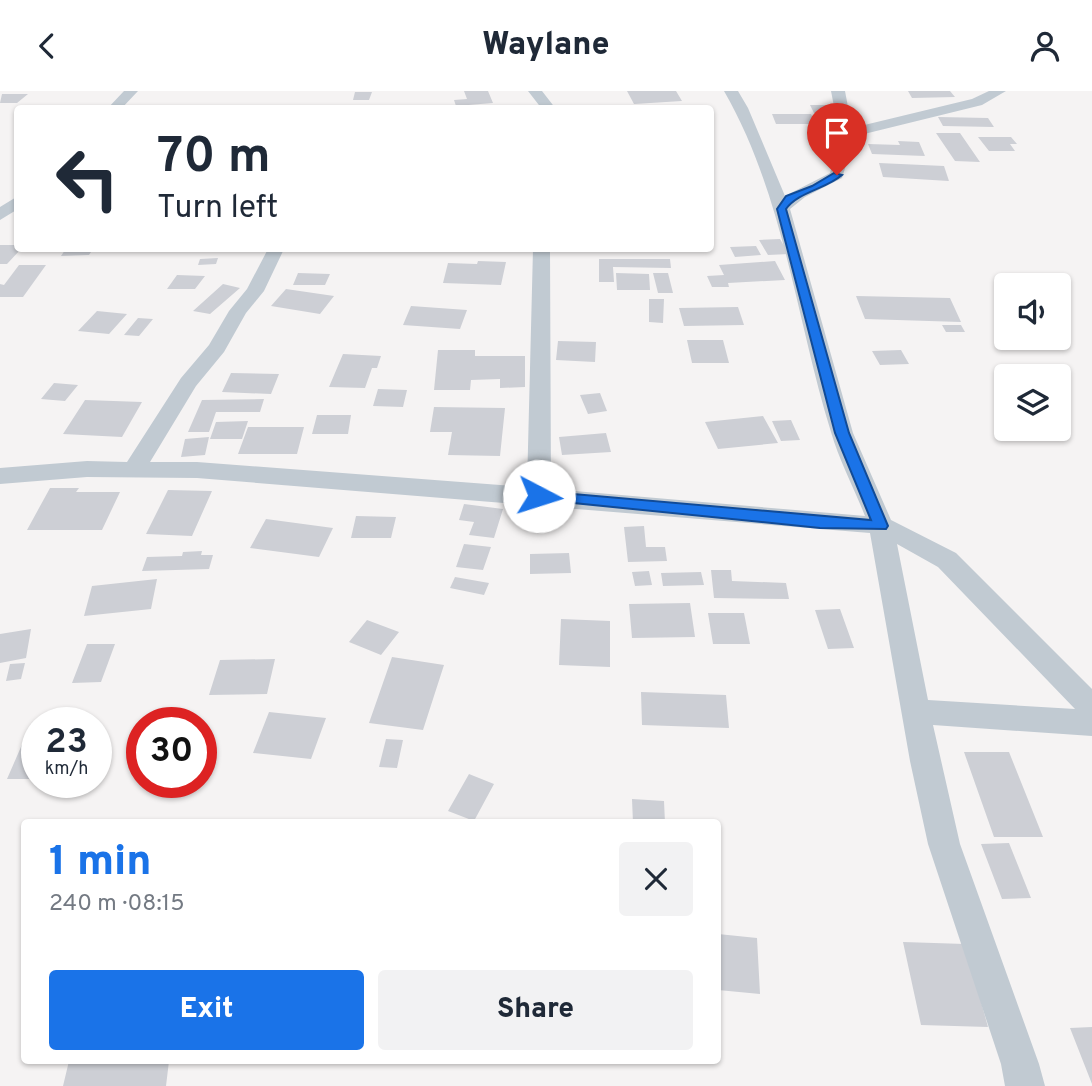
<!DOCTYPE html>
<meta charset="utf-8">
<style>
:root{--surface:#fff;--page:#f2f2f3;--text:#1f2937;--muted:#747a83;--accent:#1a73e8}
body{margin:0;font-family:Overpass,sans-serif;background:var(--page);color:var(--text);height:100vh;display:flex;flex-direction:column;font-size:26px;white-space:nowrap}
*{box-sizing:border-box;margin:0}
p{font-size:23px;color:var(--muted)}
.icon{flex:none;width:38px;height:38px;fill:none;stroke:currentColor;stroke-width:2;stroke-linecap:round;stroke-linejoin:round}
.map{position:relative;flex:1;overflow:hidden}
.details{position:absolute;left:21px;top:728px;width:700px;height:245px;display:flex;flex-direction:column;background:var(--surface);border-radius:7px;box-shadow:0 2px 5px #0004}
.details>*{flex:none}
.top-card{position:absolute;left:14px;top:14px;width:700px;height:147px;border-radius:7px;box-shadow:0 2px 5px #0004;background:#fff;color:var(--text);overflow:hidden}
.buttons{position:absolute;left:994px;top:182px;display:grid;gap:14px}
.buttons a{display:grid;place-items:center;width:77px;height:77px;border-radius:7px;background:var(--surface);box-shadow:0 2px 5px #0004;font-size:35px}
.speed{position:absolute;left:21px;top:616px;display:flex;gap:14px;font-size:35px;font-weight:700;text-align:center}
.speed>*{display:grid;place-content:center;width:91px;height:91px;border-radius:50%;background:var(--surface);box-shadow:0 2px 5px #0004;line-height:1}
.speed small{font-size:18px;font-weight:400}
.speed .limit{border:10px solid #d22;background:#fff;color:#111}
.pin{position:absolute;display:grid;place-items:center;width:60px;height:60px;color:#fff;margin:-72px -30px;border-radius:50% 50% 50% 0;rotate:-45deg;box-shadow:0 0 7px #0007}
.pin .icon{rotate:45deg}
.me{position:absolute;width:77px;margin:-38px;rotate:95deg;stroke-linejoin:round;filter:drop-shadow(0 0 5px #0008)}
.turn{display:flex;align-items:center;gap:24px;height:147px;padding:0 28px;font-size:32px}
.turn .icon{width:91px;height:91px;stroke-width:2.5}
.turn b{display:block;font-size:49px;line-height:60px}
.round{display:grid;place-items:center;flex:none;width:74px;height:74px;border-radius:7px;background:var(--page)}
.headline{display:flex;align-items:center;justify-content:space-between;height:119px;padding:0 28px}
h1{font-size:42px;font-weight:800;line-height:52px;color:var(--accent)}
.cta{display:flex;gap:14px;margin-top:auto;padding:14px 28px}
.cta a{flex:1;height:80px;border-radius:7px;background:var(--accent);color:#fff;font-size:28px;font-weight:800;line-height:80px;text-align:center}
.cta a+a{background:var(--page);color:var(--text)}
header{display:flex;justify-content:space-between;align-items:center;height:91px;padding:0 28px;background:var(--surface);font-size:32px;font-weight:800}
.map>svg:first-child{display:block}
</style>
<header><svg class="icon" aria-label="back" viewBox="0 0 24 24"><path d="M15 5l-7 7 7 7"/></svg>Waylane<svg class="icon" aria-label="person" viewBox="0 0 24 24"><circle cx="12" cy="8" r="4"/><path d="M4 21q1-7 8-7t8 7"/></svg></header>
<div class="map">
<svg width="1092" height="995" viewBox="0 0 1092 995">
<rect width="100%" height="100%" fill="#f5f3f3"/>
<!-- building -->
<path fill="#cdcfd5" d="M464,0H488L493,12L456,15L454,9L467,8Z
M627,0H676L682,10L634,13Z
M908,0H950L955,6L912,7Z
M355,1H372L369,9H353Z
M2,3H28L17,12H0Z
M810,14H830L834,22H814Z
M772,23H811L816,33H776Z
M938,26L988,27L994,36L943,35Z
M936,42H960L980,71L955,70Z
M978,46H1011L1017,53H1010L1015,60H989Z
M898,50L919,51L925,65L872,63L868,53L900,54Z
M879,72L944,75L949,90L883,86Z
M780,148L789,163L768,164L759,149Z
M0,154H18V158H21L7,173H0Z
M756,155L761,164L735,166L730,156Z
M93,158L89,164L61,165L65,159Z
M218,167L216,173L198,174L200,168Z
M599,168H670L671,177L613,176L614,191H599Z
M478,170L506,171L501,194L443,192L448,172L477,173Z
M775,170L785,189L728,192L729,196H712L707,185L724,184L719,174Z
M19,174H46L23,206H0V193L4,194Z
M298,182L330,183L325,194H293Z
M616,182L649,183L650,199H617Z
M653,182H668L673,202H658Z
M177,184L205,185L195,198H167Z
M223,193L240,197L210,223L193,220Z
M286,198L334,205L320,223L271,215Z
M856,205L950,207L961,231L865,228Z
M649,208H664L663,232L649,231Z
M411,215L467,219L460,238L403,234Z
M738,216L744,234L684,235L679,217Z
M97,220L127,223L109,243L78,240Z
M138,227L153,228L139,245L124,244Z
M942,234H961L965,241H946Z
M687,249H723L729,272H692Z
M558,250L596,251L595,271L556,269Z
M438,259H475V265H525V296L500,297V288L471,289L470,299H434Z
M901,259L909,273L880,274L872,260Z
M343,263L381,265L377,277H372L365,297L329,296Z
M231,282L279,283L271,303L222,301Z
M54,292L78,294L65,310L41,308Z
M378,298L407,299L403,316L373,315Z
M600,302L607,320L588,323L580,304Z
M264,308L260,321H216L209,341H188L202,309Z
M85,309L142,311L122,346L63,343Z
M434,316L505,317L500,365L448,364L452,341H430Z
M317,324H351L348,343H312Z
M763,325L778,352L718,358L705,331Z
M791,329L800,349L781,350L772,330Z
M248,330L242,348H210L216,331Z
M248,336H304L297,363H238Z
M606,342L611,361L562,364L559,346Z
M209,346L205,364L181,366L185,348Z
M50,397H79L76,401H120L102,439H27Z
M168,399L212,400L192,445L146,443Z
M464,413L503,418L494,447L469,444L474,431L459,429Z
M356,425L396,426L391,447H351Z
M266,428L333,437L319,466L250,457Z
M644,435L646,456H665L667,470L628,471L624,436Z
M464,453L491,456L483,479L456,476Z
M202,460L201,464H213L209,478L142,480L147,466L182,465L183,461Z
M569,462L571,482L530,483V463Z
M711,479H731L732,490L786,492L789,508L714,507Z
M649,480L652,494L635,495L632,481Z
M701,481L704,494L663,495L661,482Z
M455,486L489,492L484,504L450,497Z
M157,488L151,518L84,525L92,495Z
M690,512L695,546L632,547L629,513Z
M840,518L854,557L828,558L815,519Z
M708,522H744L750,553H713Z
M561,528L610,530V576L559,574Z
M367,529L399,541L381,564L349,551Z
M31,538L26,567L0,572V543Z
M87,553H115L101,591L72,592Z
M392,566L444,574L423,639L369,632Z
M275,568L267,603L209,604L220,569Z
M25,572L21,588L6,590L10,573Z
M641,601L726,604L729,637L642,634Z
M269,621L326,627L311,668L253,662Z
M31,633H37V678L32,688H7Z
M386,648L403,649L397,677L379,676Z
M964,661H1009L1043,746H994Z
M469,683L494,693L474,730L448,720Z
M632,708L664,710L665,732H633Z
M1009,752L1031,807L1002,808L981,753Z
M718,843L757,847L760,903L718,899Z
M903,851L965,853L988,936L921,934Z
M1092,936V993L1070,937Z
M69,970H169L166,995H63Z"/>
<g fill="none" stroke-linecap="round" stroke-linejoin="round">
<!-- minor -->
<path fill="#c1cad2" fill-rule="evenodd" d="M124,0H138L121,18H107Z
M528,0H542L556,18H542Z
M724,0H738L748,17L785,105L830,82L840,46L831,0H845L852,37L972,8L989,0H1006L982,14L860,44L854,48L842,87L805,106L790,118L853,342L891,429L956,462L1092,598V645L933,634L960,753L1039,973L1045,995H1005L1001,973L928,753L910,670L870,442L197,387L87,386L0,393V377L87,370L127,371L181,287L209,254L229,220L247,198L268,158H284L264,200L246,222L224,261L196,295L150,371H197L527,396L533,158H550L551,398L865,425C854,397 839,369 831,341C796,228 784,104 724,0ZM897,453L938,476L1075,618L928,609Z
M18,105V118L0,129V116Z"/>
</g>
<!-- route -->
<path fill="#1a73e8" stroke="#114b97" stroke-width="2" d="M834,82L842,84C826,98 798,101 786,118L849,342L888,435L886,438L820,437L534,408L532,405L534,401L539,400L871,429L835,342L777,118L786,105L812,95Z"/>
</svg>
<div class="buttons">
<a><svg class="icon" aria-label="sound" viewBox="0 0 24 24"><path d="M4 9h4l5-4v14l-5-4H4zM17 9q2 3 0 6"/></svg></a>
<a><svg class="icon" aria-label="layers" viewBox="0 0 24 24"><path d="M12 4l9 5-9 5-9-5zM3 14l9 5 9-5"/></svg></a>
</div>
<div class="speed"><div>23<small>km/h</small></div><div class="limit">30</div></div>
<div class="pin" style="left:837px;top:84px;background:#d93025"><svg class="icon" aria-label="arrive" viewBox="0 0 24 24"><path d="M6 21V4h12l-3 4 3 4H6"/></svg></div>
<svg class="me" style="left:539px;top:405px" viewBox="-20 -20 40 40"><circle r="19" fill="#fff"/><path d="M0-13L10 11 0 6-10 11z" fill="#1a73e8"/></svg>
<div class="top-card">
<div class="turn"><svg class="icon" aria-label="left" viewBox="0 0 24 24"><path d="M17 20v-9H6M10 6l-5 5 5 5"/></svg><div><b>70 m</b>Turn left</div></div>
</div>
<section class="details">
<div class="headline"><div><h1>1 min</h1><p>240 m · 08:15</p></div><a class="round"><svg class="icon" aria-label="close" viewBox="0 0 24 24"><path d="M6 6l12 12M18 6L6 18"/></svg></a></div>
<div class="cta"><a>Exit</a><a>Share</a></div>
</section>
</div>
